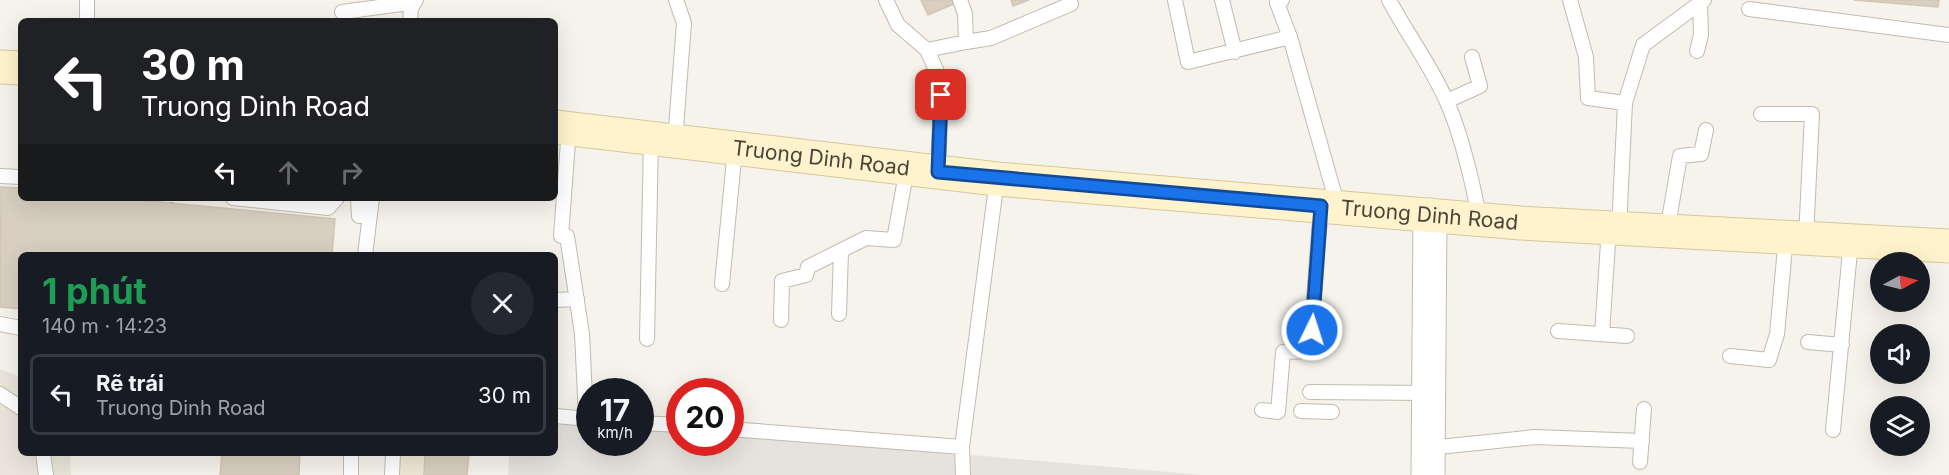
<!DOCTYPE html>
<html lang="vi">
<meta charset="utf-8">
<style>
:root{--surface:#171b24;--page:#242831;--text:#f1f3f6;--muted:#9ea1a6;--line:#363941}
body{margin:0;font-family:Inter,sans-serif;background:var(--page);color:var(--text);height:100vh;display:flex;flex-direction:column;font-size:22px;white-space:nowrap}
*{box-sizing:border-box;margin:0}
p{font-size:20px;color:var(--muted)}
.icon{flex:none;width:33px;height:33px;fill:none;stroke:currentColor;stroke-width:2;stroke-linecap:round;stroke-linejoin:round}
.map{position:relative;flex:1;overflow:hidden}
.panel{position:absolute;left:18px;top:252px;width:540px;height:204px;display:flex;flex-direction:column;background:var(--surface);border-radius:9px;box-shadow:0 6px 24px #0002}
.panel>*{flex:none}
.hud{position:absolute;left:18px;top:18px;width:540px;height:183px;border-radius:9px;box-shadow:0 6px 24px #0002;background:#202124;color:#fff;overflow:hidden}
.needle{width:39px;rotate:83deg}
.controls{position:absolute;left:1870px;top:252px;display:grid;gap:12px}
.controls a{display:grid;place-items:center;width:60px;height:60px;border-radius:50%;background:var(--surface);box-shadow:0 6px 24px #0002;font-size:30px}
.speed{position:absolute;left:576px;top:378px;display:flex;gap:12px;font-size:30px;font-weight:700;text-align:center}
.speed>*{display:grid;place-content:center;width:78px;height:78px;border-radius:50%;background:var(--surface);box-shadow:0 6px 24px #0002;line-height:1}
.speed small{font-size:15px;font-weight:400}
.speed .limit{border:9px solid #d22;background:#fff;color:#111}
.pin{position:absolute;display:grid;place-items:center;width:51px;height:51px;color:#fff;margin:-26px;border-radius:12px;box-shadow:0 3px 9px #0006}
.me{position:absolute;width:66px;margin:-33px;rotate:4deg;stroke-linejoin:round;filter:drop-shadow(0 0 4px #0008)}
.turn{display:flex;align-items:center;gap:21px;height:126px;padding:0 24px;font-size:27px}
.turn .icon{width:78px;height:78px;stroke-width:2.5}
.turn b{display:block;font-size:42px;line-height:51px}
.lanes{display:flex;align-items:center;height:57px;padding:0 24px;background:#0003;justify-content:center;gap:30px;direction:ltr}
.lanes .off{opacity:.35}
.round{display:grid;place-items:center;flex:none;width:63px;height:63px;border-radius:32px;background:var(--page)}
.summary{display:flex;align-items:center;justify-content:space-between;height:102px;padding:0 24px}
h1{font-size:36px;font-weight:700;line-height:45px;color:#1e9e55}
ul{padding:0;list-style:none}
li{display:flex;align-items:center;gap:18px;height:81px;margin:0 12px 9px;padding:0 12px;border:3px solid var(--line);border-radius:9px}
li div{flex:1}
li b{display:block;font-size:22px}
li em{font-style:normal}
.map>svg:first-child{display:block}
</style>
<div class="map">
<svg width="1949" height="475" viewBox="0 0 1949 475">
<rect width="100%" height="100%" fill="#f6f3ec"/>
<!-- residential -->
<path fill="#eae5da" d="M0,369L21,377V453H70L71,475H0Z"/>
<!-- industrial -->
<path fill="#e6e2dd" d="M555,418L589,421L590,442H640L641,426L679,429L680,442H730L731,434L1202,475H508L509,453H555Z"/>
<!-- education -->
<path fill="#efe8d6" d="M400,453H469L467,475H398Z"/>
<!-- building -->
<path fill="#d8cfc1" stroke="#d3c7b4" stroke-width="1.5" d="M921,0H955L956,3L928,15Z
M1011,0H1029L1013,6Z
M1854,0H1939L1938,7Z
M1,187L21,188V198H119L335,219L332,255H21V309L0,307Z
M222,453H300L299,475H220Z
M425,453H469L467,475H424Z"/>
<g fill="none" stroke-linecap="round" stroke-linejoin="round">
<defs>
<path id="service" d="M886,0L898,25L927,50L937,72L941,95L938,173
M1175,0L1188,62L1290,37
M1222,0L1235,52
M1282,0L1277,3L1290,37L1338,207
M1389,0C1407,34 1430,64 1446,100C1460,130 1474,186 1479,219
M1570,0L1586,57L1588,98L1625,103
M1749,9L1949,35
M342,12L409,3L408,0
M87,21V0
M410,21L411,8L416,0
M966,42L991,38L1071,4L1069,0
M927,50L966,42L965,14L960,0
M1697,51L1701,35L1700,2
M1447,101L1480,86L1472,57
M1761,114H1812L1806,238
M569,128L561,236H567L582,334L586,418
M675,141L684,23L676,0
M0,176L21,177
M233,198L328,208L337,198
M358,198L359,216
M1619,229L1625,103L1643,45L1704,0
M1667,231L1680,156L1701,154L1706,130
M365,255L372,198
M722,284L735,149
M555,300L577,299
M839,314L841,251
M781,320L782,281L806,275L808,267L866,238L894,240L907,168
M0,324L21,328
M1558,331L1627,336
M1602,334L1609,228
M647,339L651,139
M1808,342L1842,345
M1730,356L1769,360L1777,334L1786,237
M1310,392L1428,393
M0,394L21,408
M1262,410L1278,412L1283,352L1310,351L1321,206
M1301,411L1332,412
M555,416L590,419
M640,423L680,425
M730,429L962,447
M1833,430L1851,241
M1429,448L1535,437L1642,441
M43,453L46,475
M1640,462L1644,409
M351,475V453
M392,475L393,453
M963,475L962,447L997,179"/>
<path id="tertiary" d="M1428,475L1430,215"/>
<g id="secondary">
<path d="M0,67L21,68"/>
<path id="s1" d="M555,127L997,179L1521,223L1949,246"/>
</g>
</defs>
<!-- service casing -->
<use href="#service" stroke="#c2bbae" stroke-width="16"/>
<!-- tertiary casing -->
<use href="#tertiary" stroke="#c2bbae" stroke-width="35"/>
<!-- secondary casing -->
<use href="#secondary" stroke="#d6c79b" stroke-width="35"/>
<!-- path -->
<path stroke="#c4b79f" stroke-width="4" stroke-dasharray="3 3" stroke-linecap="butt" d="M172,203V202"/>
<!-- service -->
<use href="#service" stroke="#fff" stroke-width="14"/>
<!-- tertiary -->
<use href="#tertiary" stroke="#fff" stroke-width="33"/>
<!-- secondary -->
<use href="#secondary" stroke="#fff3cd" stroke-width="33"/>
</g>
<g fill="none" stroke-linecap="round" stroke-linejoin="round">
<defs>
<path id="route" d="M941,95L938,172L1321,206L1312,330"/>
</defs>
<!-- route casing -->
<use href="#route" stroke="#114b97" stroke-width="15"/>
<!-- route -->
<use href="#route" stroke="#1a73e8" stroke-width="10"/>
</g>
<g text-anchor="middle" stroke-width="5" stroke-linejoin="round" paint-order="stroke">
<!-- street labels -->
<g font-size="21" fill="#4b4439" stroke="#fff">
<text dy="7" stroke="none"><textPath href="#s1" startOffset="268">Truong Dinh Road</textPath></text>
<text dy="7" stroke="none"><textPath href="#s1" startOffset="879">Truong Dinh Road</textPath></text>
</g>
</g>
</svg>
<div class="controls">
<a><svg class="needle" viewBox="-14 -14 28 28"><path d="M0-13l5 13h-10z" fill="#e53935"/><path d="M0 13l5-13h-10z" fill="#9ea1a6"/></svg></a>
<a><svg class="icon" aria-label="sound" viewBox="0 0 24 24"><path d="M4 9h4l5-4v14l-5-4H4zM17 9q2 3 0 6"/></svg></a>
<a><svg class="icon" aria-label="layers" viewBox="0 0 24 24"><path d="M12 4l9 5-9 5-9-5zM3 14l9 5 9-5"/></svg></a>
</div>
<div class="speed"><div>17<small>km/h</small></div><div class="limit">20</div></div>
<div class="pin" style="left:941px;top:95px;background:#d93025"><svg class="icon" aria-label="arrive" viewBox="0 0 24 24"><path d="M6 21V4h12l-3 4 3 4H6"/></svg></div>
<svg class="me" style="left:1312px;top:330px" viewBox="-20 -20 40 40"><circle r="17" fill="#1a73e8" stroke="#fff" stroke-width="3"/><path d="M0-11L8 9 0 5-8 9z" fill="#fff"/></svg>
<div class="hud">
<div class="turn"><svg class="icon" aria-label="left" viewBox="0 0 24 24"><path d="M17 20v-9H6M10 6l-5 5 5 5"/></svg><div><b>30 m</b>Truong Dinh Road</div></div>
<div class="lanes"><svg class="icon" aria-label="left" viewBox="0 0 24 24"><path d="M17 20v-9H6M10 6l-5 5 5 5"/></svg><svg class="icon off" aria-label="ahead" viewBox="0 0 24 24"><path d="M12 20V5M6 11l6-6 6 6"/></svg><svg class="icon off" aria-label="right" viewBox="0 0 24 24"><path d="M7 20v-9h11M14 6l5 5-5 5"/></svg></div>
</div>
<section class="panel">
<div class="summary"><div><h1>1 phút</h1><p>140 m · 14:23</p></div><a class="round"><svg class="icon" aria-label="close" viewBox="0 0 24 24"><path d="M6 6l12 12M18 6L6 18"/></svg></a></div>
<ul>
<li><svg class="icon" aria-label="left" viewBox="0 0 24 24"><path d="M17 20v-9H6M10 6l-5 5 5 5"/></svg><div><b>Rẽ trái</b><p>Truong Dinh Road</p></div><em>30 m</em></li>
</ul>
</section>
</div>
